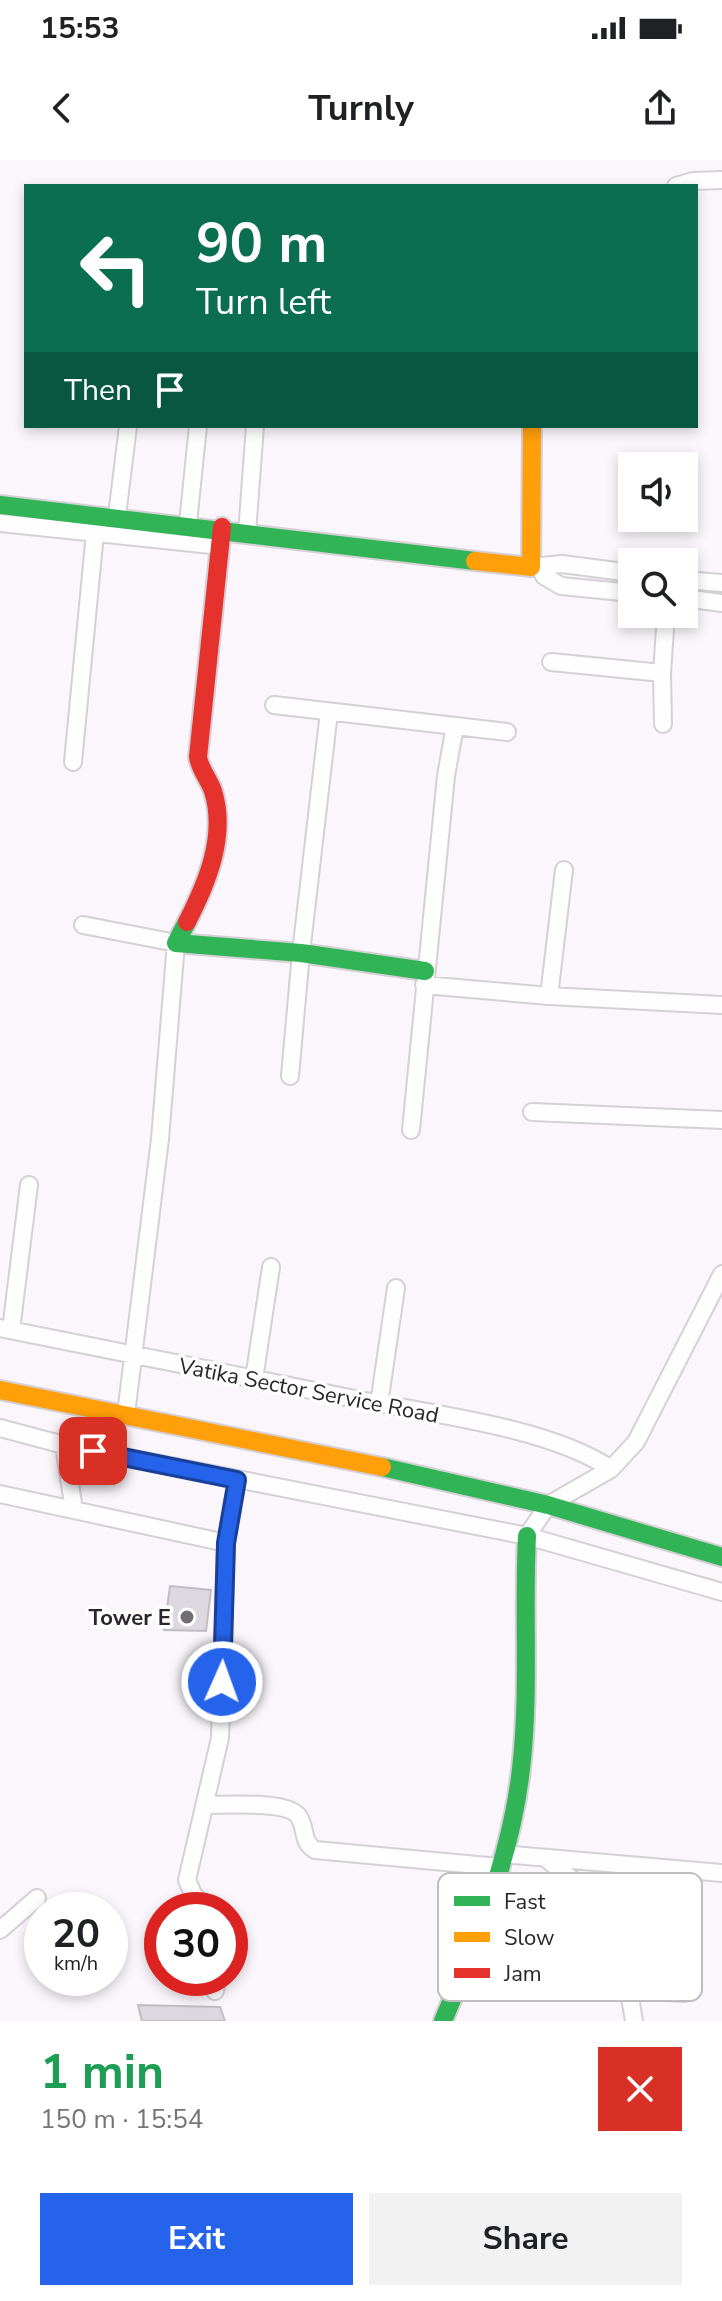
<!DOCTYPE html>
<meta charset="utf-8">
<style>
:root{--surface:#fff;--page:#f2f2f2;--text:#202124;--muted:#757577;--accent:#2563eb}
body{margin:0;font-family:"Nunito Sans",sans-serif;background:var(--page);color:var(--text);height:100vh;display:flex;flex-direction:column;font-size:30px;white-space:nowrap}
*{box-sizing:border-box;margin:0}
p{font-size:26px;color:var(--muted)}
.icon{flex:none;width:44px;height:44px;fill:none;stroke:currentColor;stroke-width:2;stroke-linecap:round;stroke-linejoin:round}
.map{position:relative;height:1861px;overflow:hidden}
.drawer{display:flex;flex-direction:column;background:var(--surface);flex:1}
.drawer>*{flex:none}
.top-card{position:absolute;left:24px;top:24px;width:674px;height:244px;border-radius:0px;box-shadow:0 4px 12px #0003;background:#0b6e4f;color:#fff;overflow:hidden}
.buttons{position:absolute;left:618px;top:292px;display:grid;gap:16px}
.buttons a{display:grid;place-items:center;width:80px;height:80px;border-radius:0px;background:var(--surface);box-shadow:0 4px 12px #0003;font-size:40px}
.speed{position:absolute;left:24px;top:1732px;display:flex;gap:16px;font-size:40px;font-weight:700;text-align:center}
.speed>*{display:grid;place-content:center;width:104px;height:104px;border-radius:50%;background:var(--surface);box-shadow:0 4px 12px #0003;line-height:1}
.speed small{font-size:20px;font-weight:400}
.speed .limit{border:12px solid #d22;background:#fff;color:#111}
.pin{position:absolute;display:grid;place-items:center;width:68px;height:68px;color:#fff;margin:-34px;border-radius:16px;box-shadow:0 4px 12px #0006}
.me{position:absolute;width:88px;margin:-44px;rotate:2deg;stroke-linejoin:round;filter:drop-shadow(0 0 6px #0008)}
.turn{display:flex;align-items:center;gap:28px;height:168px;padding:0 40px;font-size:36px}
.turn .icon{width:104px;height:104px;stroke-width:2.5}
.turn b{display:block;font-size:56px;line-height:68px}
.then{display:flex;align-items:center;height:76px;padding:0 40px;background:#0003;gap:16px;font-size:30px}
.round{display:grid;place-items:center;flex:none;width:84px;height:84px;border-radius:0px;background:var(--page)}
.summary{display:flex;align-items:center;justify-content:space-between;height:136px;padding:0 40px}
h1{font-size:48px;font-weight:700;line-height:60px;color:#1e9e55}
.cta{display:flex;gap:16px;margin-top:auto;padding:16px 40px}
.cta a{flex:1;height:92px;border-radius:0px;background:var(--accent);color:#fff;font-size:32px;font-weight:700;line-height:92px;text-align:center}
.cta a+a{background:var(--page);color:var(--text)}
.status{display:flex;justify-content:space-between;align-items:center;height:56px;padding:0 40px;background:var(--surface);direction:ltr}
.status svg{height:22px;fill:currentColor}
header{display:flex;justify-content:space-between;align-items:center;height:104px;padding:0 40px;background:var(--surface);font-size:36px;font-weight:700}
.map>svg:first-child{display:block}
</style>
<div class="status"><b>15:53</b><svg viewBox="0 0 49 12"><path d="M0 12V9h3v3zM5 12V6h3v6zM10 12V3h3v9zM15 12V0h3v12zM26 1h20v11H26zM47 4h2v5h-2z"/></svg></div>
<header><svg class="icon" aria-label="back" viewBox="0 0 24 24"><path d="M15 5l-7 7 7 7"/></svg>Turnly<svg class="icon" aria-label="share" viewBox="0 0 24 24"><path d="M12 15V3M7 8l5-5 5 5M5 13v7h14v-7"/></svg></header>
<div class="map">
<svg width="722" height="1861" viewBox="0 0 722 1861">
<rect width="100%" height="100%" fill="#faf6fb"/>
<!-- building -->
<path fill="#ddd8df" stroke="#c1bdc2" stroke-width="2" d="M170,1426L211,1430L206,1471L164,1470Z
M138,1845L220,1847L225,1861H142Z"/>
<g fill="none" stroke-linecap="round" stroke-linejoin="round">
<defs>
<path id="street" d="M676,26L693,21L722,20
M117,356L128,266
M0,363L221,386
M188,363L198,266
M247,373L255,266
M531,407L562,404L632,413
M541,409L544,416L561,426L632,433
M684,420L722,423
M684,438L722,443
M551,502L662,513
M274,545L507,572
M663,564L662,513L666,454
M73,602L95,373
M83,765L176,783L160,979L126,1254
M424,825L549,836L722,845
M549,836L564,710
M290,916L301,793L329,552
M532,952L722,960
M411,970L446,616L455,566
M0,1168C120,1192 240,1216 360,1240C433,1254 550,1268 611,1309
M11,1170L29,1025
M254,1219L271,1107
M379,1244L396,1128
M0,1268L64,1285L527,1376L722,1432
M64,1285L74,1350
M0,1334L226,1383
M527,1376L548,1345L611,1309L636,1282L722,1114
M205,1645C225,1645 289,1640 299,1657C307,1670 301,1681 315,1690L499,1707
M503,1694L722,1713
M545,1698L602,1743L618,1766L634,1861
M207,1750L193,1734L187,1720L220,1578L226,1383L237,1320
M0,1770L37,1738
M460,1821L600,1829
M629,1830L684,1833
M215,1831L217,1818"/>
<path id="fast" d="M0,345L475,401
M187,762L176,783L301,793L425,811
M382,1307L548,1345L722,1397
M443,1861C477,1781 511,1697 521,1609C530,1532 523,1454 527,1376"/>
<path id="slow" d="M475,401L531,407L532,266
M0,1230L382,1307"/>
<path id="jam" d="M187,762C207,723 227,676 213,631C209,619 200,610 198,597L222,367"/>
</defs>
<!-- street casing -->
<use href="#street" stroke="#d5d0d6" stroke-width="20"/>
<!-- fast casing -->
<use href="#fast" stroke="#d5d0d6" stroke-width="22"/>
<!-- slow casing -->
<use href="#slow" stroke="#d5d0d6" stroke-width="22"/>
<!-- jam casing -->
<use href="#jam" stroke="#d5d0d6" stroke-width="22"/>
<!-- street -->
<use href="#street" stroke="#fefefe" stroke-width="16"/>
<!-- fast -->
<use href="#fast" stroke="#30b455" stroke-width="18"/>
<!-- slow -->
<use href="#slow" stroke="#ff9f0a" stroke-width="18"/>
<!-- jam -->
<use href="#jam" stroke="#e5322d" stroke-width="18"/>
</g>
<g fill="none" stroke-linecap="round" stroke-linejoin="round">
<defs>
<path id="route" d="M93,1291L237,1320L226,1383L222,1522"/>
</defs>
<!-- route casing -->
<use href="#route" stroke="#184099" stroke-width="20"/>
<!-- route -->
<use href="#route" stroke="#2563eb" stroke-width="14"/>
</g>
<!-- markers -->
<circle fill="#736e74" stroke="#fff" stroke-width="3" cx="187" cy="1457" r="8"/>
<g text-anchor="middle" stroke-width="7" stroke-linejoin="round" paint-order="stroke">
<!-- street labels -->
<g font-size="22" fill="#2b242c" stroke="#fff">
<text transform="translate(309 1230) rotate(11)" y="8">Vatika Sector Service Road</text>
</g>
<!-- poi labels -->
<g font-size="22" font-weight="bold" fill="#2b242c" stroke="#fff" text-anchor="end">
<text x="171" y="1465">Tower E</text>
</g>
</g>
<!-- legend -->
<rect x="438" y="1713" width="264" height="128" rx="12" fill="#fff" stroke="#bfbdc0" stroke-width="2"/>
<rect x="454" y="1736" width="36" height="10" fill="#30b455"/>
<rect x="454" y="1772" width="36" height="10" fill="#ff9f0a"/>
<rect x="454" y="1808" width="36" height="10" fill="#e5322d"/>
<g font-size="22" fill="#2b242c">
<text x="504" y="1749">Fast</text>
<text x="504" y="1785">Slow</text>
<text x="504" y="1821">Jam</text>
</g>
</svg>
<div class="buttons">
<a><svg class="icon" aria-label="sound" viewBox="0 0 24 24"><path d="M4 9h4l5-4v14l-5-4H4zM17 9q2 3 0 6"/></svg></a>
<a><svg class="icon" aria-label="search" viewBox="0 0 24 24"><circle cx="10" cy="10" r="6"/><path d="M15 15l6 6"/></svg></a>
</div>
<div class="speed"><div>20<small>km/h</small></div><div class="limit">30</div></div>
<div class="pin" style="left:93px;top:1291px;background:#d93025"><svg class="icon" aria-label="arrive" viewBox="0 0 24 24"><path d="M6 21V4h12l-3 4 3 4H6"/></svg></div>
<svg class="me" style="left:222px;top:1522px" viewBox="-20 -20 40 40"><circle r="17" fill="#2563eb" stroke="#fff" stroke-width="3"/><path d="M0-11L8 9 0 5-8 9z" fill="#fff"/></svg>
<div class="top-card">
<div class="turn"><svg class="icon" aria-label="left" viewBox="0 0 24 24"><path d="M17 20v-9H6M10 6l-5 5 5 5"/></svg><div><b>90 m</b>Turn left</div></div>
<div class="then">Then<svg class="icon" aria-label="arrive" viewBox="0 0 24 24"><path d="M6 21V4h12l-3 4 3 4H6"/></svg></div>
</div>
</div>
<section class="drawer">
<div class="summary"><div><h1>1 min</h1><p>150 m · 15:54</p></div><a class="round" style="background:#d93025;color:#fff"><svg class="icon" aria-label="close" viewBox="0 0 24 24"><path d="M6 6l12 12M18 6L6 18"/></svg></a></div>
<div class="cta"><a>Exit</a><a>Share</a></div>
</section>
